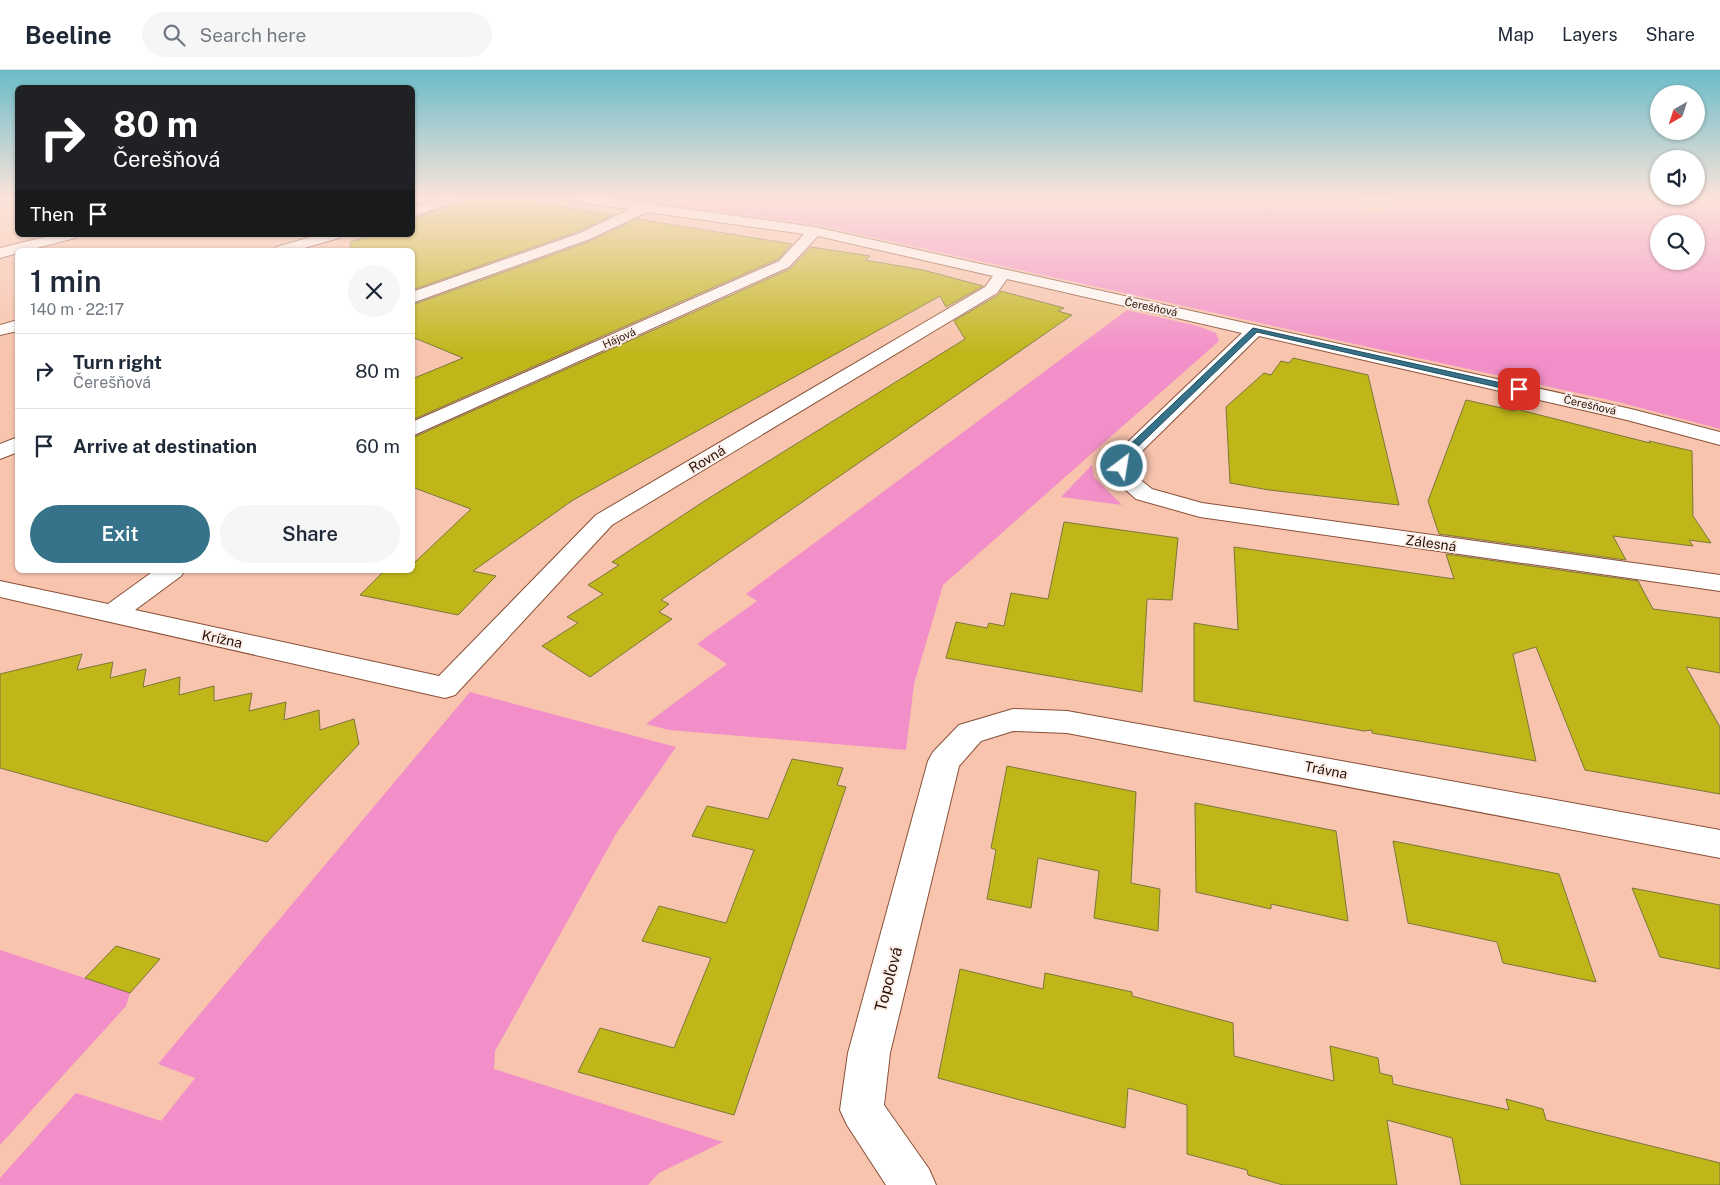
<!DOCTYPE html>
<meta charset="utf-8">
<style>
:root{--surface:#fff;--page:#f6f6f7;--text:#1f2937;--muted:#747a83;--line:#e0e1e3;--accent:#36738a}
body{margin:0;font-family:"Public Sans",sans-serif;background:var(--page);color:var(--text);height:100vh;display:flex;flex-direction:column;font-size:19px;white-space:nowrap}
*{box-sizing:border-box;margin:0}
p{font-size:16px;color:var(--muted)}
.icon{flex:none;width:28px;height:28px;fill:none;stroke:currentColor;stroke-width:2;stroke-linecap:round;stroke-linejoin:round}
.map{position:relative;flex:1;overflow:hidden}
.panel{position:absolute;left:15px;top:178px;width:400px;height:325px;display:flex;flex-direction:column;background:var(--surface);border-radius:8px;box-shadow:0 1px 4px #0004}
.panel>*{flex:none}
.guide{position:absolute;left:15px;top:15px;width:400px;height:152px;border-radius:8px;box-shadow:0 1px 4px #0004;background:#202124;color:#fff;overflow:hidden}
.needle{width:32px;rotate:219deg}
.tools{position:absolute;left:1650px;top:15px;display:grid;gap:10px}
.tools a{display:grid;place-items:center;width:55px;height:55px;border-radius:50%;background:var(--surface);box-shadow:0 1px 4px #0004;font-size:25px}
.pin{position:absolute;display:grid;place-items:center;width:42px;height:42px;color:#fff;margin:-21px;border-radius:10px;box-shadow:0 2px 8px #0006}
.me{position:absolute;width:55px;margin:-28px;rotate:31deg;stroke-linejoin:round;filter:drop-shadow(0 0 4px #0008)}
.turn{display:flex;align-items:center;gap:18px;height:105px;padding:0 15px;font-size:22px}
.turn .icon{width:65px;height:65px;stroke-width:2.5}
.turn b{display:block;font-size:35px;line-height:42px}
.then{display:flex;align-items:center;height:48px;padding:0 15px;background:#0003;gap:10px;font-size:19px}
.round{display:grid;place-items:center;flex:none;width:52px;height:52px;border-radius:26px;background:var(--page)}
.headline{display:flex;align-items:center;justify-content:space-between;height:85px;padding:0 15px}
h1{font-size:30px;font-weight:600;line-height:38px}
.primary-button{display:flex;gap:10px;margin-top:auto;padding:10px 15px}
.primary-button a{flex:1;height:58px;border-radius:30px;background:var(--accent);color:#fff;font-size:20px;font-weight:600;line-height:58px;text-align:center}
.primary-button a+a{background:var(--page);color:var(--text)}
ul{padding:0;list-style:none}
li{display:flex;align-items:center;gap:15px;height:75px;padding:0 15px;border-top:1px solid var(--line)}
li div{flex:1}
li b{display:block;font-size:19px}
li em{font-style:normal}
header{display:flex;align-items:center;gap:30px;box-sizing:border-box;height:70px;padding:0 25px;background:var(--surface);border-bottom:1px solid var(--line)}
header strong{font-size:24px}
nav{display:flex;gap:28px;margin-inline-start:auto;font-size:18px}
.search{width:350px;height:45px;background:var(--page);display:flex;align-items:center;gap:12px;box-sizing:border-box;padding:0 18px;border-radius:28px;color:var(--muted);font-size:19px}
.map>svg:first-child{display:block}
</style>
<header>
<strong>Beeline</strong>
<div class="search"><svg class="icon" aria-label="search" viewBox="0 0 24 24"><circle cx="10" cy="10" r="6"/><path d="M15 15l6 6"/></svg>Search here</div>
<nav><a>Map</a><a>Layers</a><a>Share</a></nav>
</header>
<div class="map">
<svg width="1720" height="1115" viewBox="0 0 1720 1115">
<rect width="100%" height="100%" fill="#f8c4ad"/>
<!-- green -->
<path fill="#f28fc8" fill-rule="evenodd" d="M620,128H1363L1357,139L1383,142L1390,128H1720V359L1618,332L821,156ZM1659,154H1696V191H1659Z
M1127,240L1198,256L1216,263L1219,271L943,515L914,614L906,680L669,660L646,654L727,594L697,574L757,531L746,524Z
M1092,395L1094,407L1122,435L1061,427Z
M470,622L676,677L616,764L495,981L494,999L723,1072L659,1103L648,1115H0V1108L76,1023L161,1051L195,1008L158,994Z
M0,880L130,923L126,936L0,1075Z"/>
<!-- building -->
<path fill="#c0b61a" stroke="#7b7739" d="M460,128H538L539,133L613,145L579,161L412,220V180H351L350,172L373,165H412V149L458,133Z
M637,149L792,174L778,189L412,350V309L463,288L412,267V235L591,171Z
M811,177L870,186L865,190L923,200L983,216L946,237L940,226L573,430L473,501L496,506L458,545L360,525L385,500H412V495L471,439L412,417V368L790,199Z
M1001,221L1064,238L1058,241L1072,245L661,530L669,534L659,542L672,549L590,607L542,576L578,553L567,547L603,524L588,515L619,495L612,492L706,430L965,269L954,251L998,225Z
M1293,288L1368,305L1399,435L1269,420L1230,413L1226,337L1264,303L1271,305L1281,291L1289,293Z
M1466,330L1515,341L1516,339L1650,373L1649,371L1692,381L1693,446L1711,473L1689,470L1693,476L1613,466L1626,490L1439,464L1428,431Z
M1064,452L1178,468L1172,530L1147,529L1142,622L946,588L956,552L987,558L989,553L1004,556L1011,523L1048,529Z
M1234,477L1454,509L1446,484L1638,511L1653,539L1720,548V603L1686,597L1720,657V724L1585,700L1536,577L1513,584L1536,691L1372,663V660L1364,661L1194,631V553L1238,560Z
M82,584L77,600L113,592L110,608L146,599L143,617L180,607L179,625L214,616V631L252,623L249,641L286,632L284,650L319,640L320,660L354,649L359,674L267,772L0,698V604Z
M792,689L843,698L837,715L846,717L734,1045L578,1002L600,958L674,978L711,888L642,871L659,836L726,853L754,780L692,766L707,736L768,749Z
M1007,696L1136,722L1131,813L1160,819L1158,861L1094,848L1099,801L1038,788L1031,838L987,829L996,780L991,778Z
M1195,733L1336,761L1348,851L1271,834V839L1196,822Z
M1393,771L1559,804L1596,912L1503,893L1497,872L1408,853Z
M1632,818L1720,835V899L1660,887Z
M116,876L160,889L130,923L85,908Z
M960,899L1043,919L1045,903L1132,922V926L1233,953L1234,986L1334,1011L1330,976L1378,988L1380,1003L1392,1006L1393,1014L1509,1040L1506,1029L1543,1039L1546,1050L1720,1093V1115H1461L1452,1068L1387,1050L1397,1115H1283L1248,1105L1247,1100L1187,1084V1035L1128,1018L1125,1058L938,1008Z"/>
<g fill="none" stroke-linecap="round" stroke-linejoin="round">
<defs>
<path id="minor" d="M439,128H458L457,131L412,147V138Z
M571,128H608L815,157L1631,339L1720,362V375L1627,350L1259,266L1135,388L1133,404L1152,419L1202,433L1720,505V521L1200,447L1136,429L1110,406L1113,386L1242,263L1007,209L997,223L612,455L455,625L445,628L0,527V511L108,534L155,500H185L181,506L135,540L439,606L596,445L985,217L993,206L818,166L789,197L412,366V352L779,191L804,164L647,142L590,169L412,233V222L580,163L630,139L577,132Z
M53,165H77L75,168L29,180H18V183L0,188V178Z
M318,165H341L339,168L297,180H274L276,177Z
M18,250V261L0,265V255Z
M18,367V382L0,389V374Z
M1013,639L1067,641L1720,760V788L1067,663L1013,661L981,671L959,696L890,983L884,1035L929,1099L936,1115H886L847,1055L840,1040L848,983L928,691L933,682L959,655Z"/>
</defs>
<!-- minor casing -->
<use href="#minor" stroke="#895137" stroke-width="2"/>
<!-- minor -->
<use href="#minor" fill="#fff" fill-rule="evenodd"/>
</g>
<!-- sky -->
<linearGradient id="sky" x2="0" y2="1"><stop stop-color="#6abbc8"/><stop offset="0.45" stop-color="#fce4da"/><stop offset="1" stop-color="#fce4da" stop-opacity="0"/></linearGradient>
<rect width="1720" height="284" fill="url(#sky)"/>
<!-- route -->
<path fill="#36738a" stroke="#234b5a" d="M1253,258L1519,317L1523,319L1519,322L1257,262L1128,386L1125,398H1119L1118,396L1120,384Z"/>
<g text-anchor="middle" stroke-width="4" stroke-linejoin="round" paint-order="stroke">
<!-- far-street labels -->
<g font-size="11" fill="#281207" stroke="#fcefe9">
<text transform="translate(1151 237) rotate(12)" y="4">Čerešňová</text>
<text transform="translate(619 268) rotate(-24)" y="4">Hájová</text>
<text transform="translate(1590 335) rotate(13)" y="4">Čerešňová</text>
</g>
<!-- street labels -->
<g font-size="14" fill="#281207" stroke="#fcefe9">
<text transform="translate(707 389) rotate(-31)" y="5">Rovná</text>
<text transform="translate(1431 473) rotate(8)" y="5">Zálesná</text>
<text transform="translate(222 569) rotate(12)" y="5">Krížna</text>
<text transform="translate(1326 700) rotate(11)" y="5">Trávna</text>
</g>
<!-- near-street labels -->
<g font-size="16" fill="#281207" stroke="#fcefe9">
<text transform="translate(888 909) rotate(-75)" y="6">Topoľová</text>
</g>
</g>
</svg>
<div class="tools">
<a><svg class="needle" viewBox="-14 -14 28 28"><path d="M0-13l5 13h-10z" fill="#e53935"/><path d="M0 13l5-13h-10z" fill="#747a83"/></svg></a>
<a><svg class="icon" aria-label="sound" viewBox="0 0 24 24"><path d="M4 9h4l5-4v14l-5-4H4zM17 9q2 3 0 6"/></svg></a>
<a><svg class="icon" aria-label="search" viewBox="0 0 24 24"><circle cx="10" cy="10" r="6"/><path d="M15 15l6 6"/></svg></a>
</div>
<div class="pin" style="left:1519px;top:319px;background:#d93025"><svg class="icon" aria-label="arrive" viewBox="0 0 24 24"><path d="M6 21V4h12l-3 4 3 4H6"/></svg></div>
<svg class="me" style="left:1122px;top:396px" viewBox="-20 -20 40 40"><circle r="17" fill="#36738a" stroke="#fff" stroke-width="3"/><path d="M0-11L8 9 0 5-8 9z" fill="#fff"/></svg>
<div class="guide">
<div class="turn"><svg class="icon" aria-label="right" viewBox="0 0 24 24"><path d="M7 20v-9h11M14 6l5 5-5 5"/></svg><div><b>80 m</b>Čerešňová</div></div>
<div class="then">Then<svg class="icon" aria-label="arrive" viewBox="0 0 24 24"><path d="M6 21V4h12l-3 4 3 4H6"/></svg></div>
</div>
<section class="panel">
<div class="headline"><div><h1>1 min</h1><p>140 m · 22:17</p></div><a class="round"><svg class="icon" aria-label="close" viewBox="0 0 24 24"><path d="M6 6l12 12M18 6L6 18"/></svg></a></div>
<ul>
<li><svg class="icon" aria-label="right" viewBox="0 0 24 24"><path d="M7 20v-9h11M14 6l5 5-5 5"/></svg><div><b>Turn right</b><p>Čerešňová</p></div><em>80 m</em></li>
<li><svg class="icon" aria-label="arrive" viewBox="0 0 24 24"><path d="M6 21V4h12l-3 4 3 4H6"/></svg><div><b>Arrive at destination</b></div><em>60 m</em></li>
</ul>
<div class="primary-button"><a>Exit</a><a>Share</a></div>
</section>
</div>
